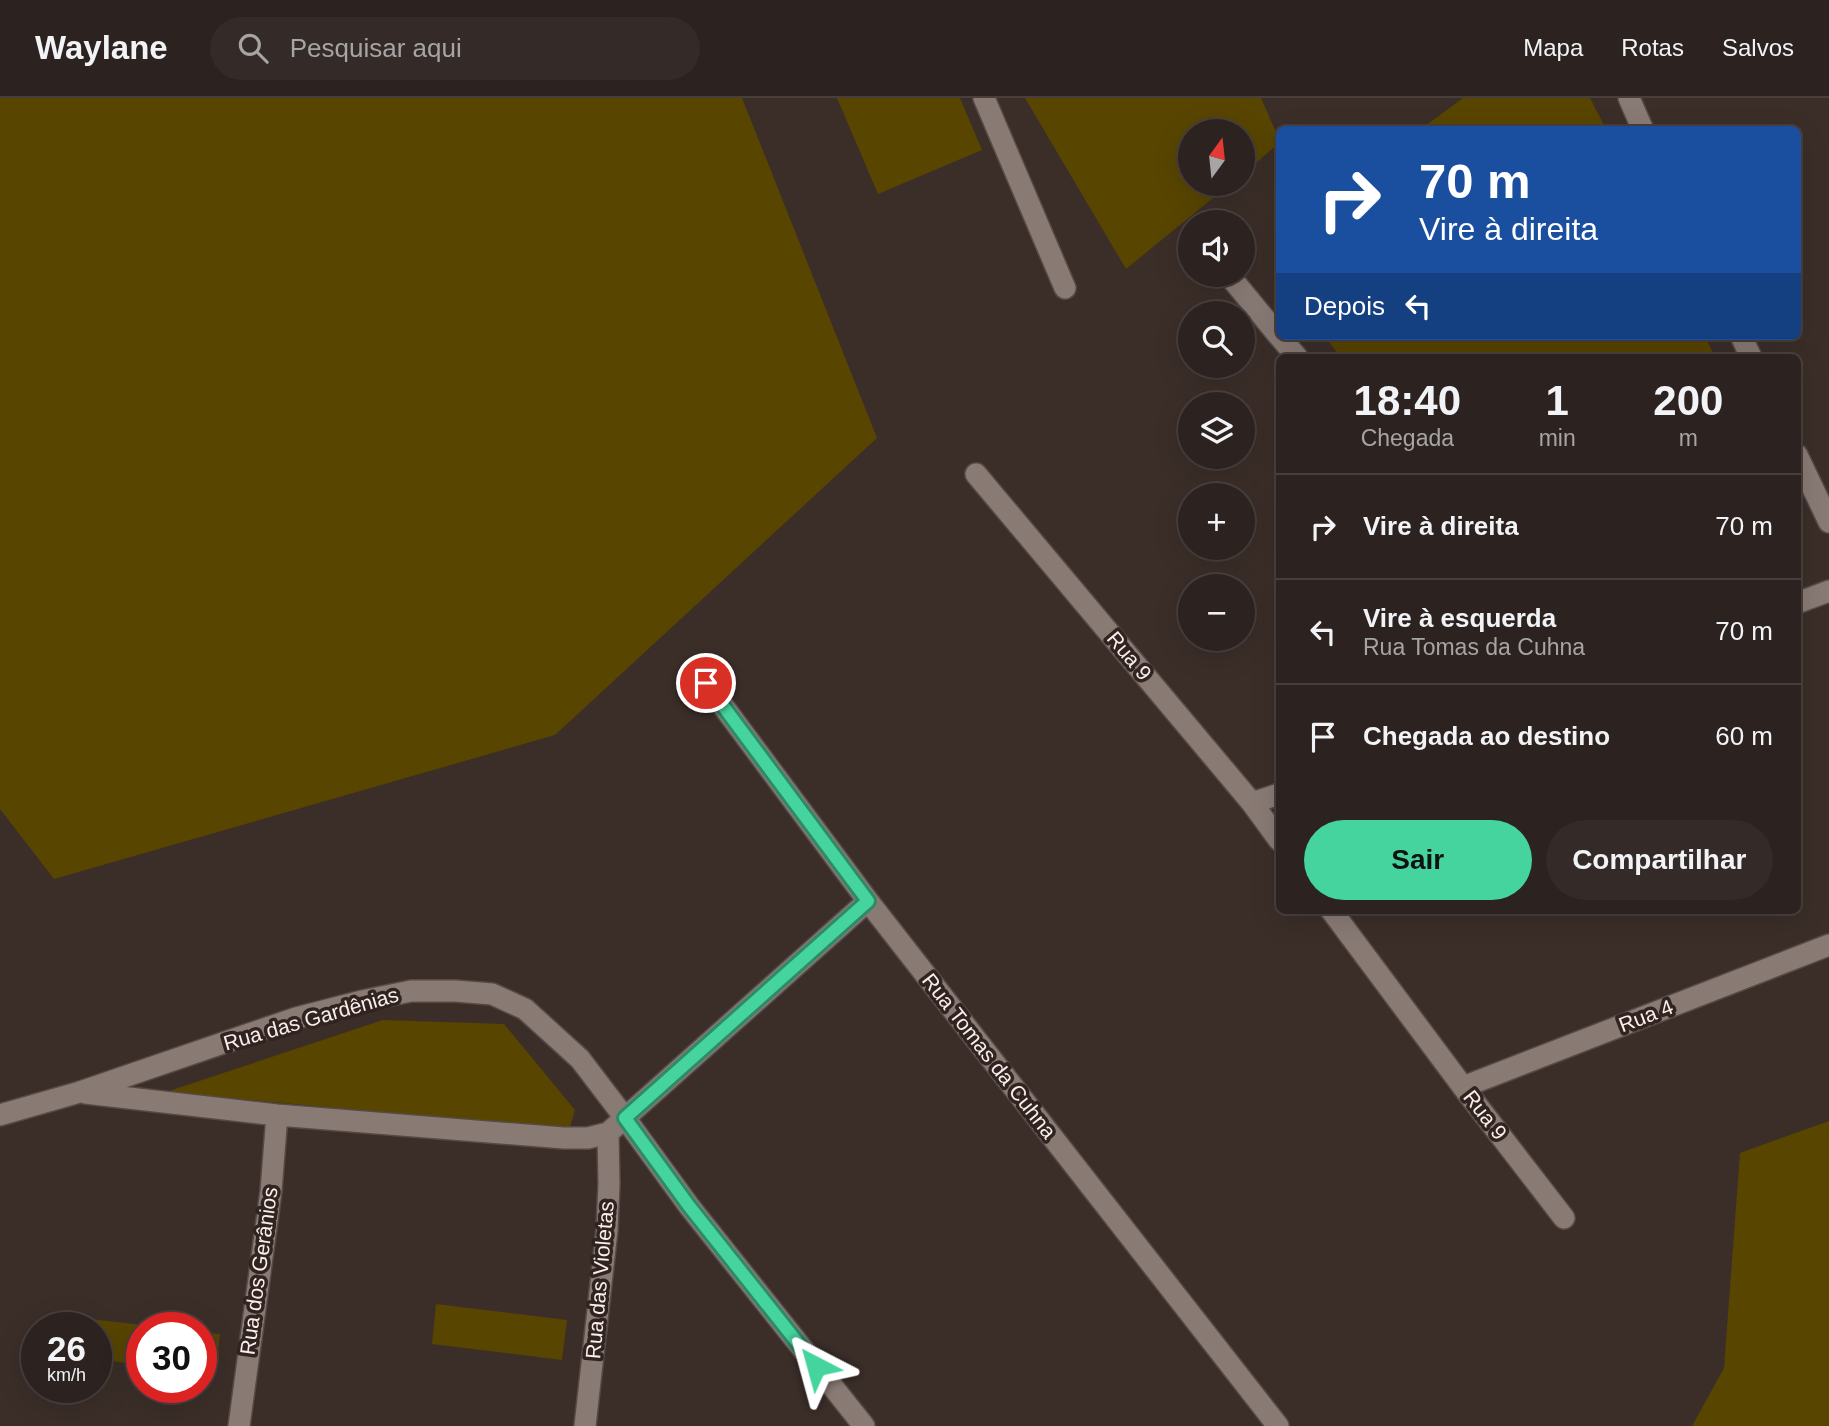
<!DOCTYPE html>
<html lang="pt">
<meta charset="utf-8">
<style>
:root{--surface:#2c221f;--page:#342a28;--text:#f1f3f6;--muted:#a6a4a4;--line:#483f3d;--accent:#46d49e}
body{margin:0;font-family:Helvetica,sans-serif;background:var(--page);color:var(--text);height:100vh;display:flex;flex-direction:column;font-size:26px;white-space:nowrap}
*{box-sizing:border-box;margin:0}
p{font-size:23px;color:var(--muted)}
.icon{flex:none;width:38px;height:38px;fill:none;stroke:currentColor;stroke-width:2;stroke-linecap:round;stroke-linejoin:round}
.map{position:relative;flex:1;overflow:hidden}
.side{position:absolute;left:1276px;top:256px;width:525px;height:560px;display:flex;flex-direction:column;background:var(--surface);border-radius:10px;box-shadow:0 7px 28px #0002,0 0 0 2px var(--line)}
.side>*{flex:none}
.guide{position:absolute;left:1276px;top:28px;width:525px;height:214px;border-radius:10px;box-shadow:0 7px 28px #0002,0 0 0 2px var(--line);background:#1a4fa0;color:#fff;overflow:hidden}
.needle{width:46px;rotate:15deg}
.tools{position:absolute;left:1178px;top:21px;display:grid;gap:14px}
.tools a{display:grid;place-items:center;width:77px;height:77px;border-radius:50%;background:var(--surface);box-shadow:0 7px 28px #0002,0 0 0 2px var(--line);font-size:35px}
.speed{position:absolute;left:21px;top:1214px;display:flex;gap:14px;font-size:35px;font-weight:700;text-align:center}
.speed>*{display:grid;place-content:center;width:91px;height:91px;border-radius:50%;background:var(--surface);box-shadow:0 7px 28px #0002,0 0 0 2px var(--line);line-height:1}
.speed small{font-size:18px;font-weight:400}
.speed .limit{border:10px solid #d22;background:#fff;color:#111}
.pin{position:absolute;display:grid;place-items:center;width:60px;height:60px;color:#fff;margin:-30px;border:4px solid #fff;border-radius:50%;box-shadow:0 2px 7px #0007}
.me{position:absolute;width:77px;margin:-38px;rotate:321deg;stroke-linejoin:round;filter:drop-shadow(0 0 5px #0008)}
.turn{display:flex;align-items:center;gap:24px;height:147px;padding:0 28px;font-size:32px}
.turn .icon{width:91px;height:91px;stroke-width:2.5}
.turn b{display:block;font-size:49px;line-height:60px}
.then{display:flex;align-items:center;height:66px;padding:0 28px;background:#0003;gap:14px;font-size:26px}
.eta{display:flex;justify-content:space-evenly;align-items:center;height:119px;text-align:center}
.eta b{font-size:42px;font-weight:700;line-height:49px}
.button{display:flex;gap:14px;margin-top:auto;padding:14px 28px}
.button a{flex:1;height:80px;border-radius:42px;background:var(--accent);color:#111;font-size:28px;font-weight:700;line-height:80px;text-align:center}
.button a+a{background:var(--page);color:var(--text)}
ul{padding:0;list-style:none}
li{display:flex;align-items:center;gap:21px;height:105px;padding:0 28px;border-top:2px solid var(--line)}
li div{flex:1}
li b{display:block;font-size:26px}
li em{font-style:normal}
header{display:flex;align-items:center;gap:42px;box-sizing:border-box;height:98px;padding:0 35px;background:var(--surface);border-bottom:2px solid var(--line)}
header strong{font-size:33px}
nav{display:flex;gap:38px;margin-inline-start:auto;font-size:24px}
.search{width:490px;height:63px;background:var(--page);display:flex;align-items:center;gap:18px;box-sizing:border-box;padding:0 24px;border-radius:38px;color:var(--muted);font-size:26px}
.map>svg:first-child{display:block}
</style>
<header>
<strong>Waylane</strong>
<div class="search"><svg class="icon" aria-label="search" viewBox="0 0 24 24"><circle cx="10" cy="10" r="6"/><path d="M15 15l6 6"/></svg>Pesquisar aqui</div>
<nav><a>Mapa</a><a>Rotas</a><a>Salvos</a></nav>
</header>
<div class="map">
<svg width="1829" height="1328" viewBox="0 0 1829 1328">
<rect width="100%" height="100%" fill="#3b2e29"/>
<!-- green -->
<path fill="#584500" d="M0,0H742L877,340L555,637L54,781L0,711Z
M837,0H960L982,52L878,96Z
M1025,0H1261L1279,41V45L1243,76L1242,33H1190V86H1230L1126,171Z
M1463,0H1590L1606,31H1421Z
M1324,238H1705L1715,259H1341Z
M383,922L504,926L575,1012L569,1032L166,994Z
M1829,1023V1328H1692L1724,1270L1740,1055Z
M436,1206L567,1222L562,1262L432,1246Z
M90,1221L170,1230H142V1267L96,1261V1230H89Z
M201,1234L220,1236L216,1276L201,1274Z"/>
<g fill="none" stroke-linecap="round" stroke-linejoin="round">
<defs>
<path id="minor" d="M984,0L1065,190
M1629,0L1643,32
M1232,181L1279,238
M1279,238L1297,259
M1741,238L1751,259
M1797,357L1829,424
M976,376L1252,705L1279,742
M1797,505L1829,493
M706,585L868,803L1278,1328
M1252,705L1279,696
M1331,812L1463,989L1564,1120
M1463,989L1829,847
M85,995L277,1017L564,1040H588L608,1035L868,803
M0,1017L80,994L296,920L362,903L411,893H455L492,896L525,911L580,961L625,1020L689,1108L864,1328
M239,1328L271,1093L277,1017
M585,1328L607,1132L609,1086L608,1035"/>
</defs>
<!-- minor casing -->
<use href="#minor" stroke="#554a46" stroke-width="24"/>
<!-- minor -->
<use href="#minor" stroke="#897a74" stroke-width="21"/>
</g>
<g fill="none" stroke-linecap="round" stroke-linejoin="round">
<defs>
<path id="route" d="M706,585L868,803L625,1020L689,1108L816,1268"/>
</defs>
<!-- route casing -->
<use href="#route" stroke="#2e8a67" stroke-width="18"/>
<!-- route -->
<use href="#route" stroke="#46d49e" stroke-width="12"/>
</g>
<g text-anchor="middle" stroke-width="7" stroke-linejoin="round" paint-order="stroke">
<!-- street labels -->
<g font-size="21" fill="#f8efec" stroke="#312420">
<text transform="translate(1129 558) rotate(50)" y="7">Rua 9</text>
<text transform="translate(1646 918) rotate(-21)" y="7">Rua 4</text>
<text transform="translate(311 921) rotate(-16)" y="7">Rua das Gardênias</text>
<text transform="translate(989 958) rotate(52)" y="7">Rua Tomas da Cuhna</text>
<text transform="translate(1485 1017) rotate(52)" y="7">Rua 9</text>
<text transform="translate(259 1173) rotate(-82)" y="7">Rua dos Gerânios</text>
<text transform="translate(600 1182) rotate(-85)" y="7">Rua das Violetas</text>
</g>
</g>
</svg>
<div class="tools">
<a><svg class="needle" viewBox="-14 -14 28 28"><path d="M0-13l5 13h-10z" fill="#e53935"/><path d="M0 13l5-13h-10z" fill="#a6a4a4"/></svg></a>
<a><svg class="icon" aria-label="sound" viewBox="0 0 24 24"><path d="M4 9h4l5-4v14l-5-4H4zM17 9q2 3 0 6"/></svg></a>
<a><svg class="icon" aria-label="search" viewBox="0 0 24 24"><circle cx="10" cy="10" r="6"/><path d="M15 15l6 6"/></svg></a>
<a><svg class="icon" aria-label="layers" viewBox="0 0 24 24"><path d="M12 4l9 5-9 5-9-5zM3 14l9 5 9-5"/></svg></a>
<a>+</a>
<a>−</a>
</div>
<div class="speed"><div>26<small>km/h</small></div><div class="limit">30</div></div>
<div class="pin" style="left:706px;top:585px;background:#d93025"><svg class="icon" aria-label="arrive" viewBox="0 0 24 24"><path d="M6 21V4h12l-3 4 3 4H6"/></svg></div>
<svg class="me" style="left:816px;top:1268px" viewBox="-20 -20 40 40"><path d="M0-17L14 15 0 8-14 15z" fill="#46d49e" stroke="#fff" stroke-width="4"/></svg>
<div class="guide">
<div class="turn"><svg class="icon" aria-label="right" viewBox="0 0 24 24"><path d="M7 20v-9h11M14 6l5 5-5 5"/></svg><div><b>70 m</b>Vire à direita</div></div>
<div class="then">Depois<svg class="icon" aria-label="left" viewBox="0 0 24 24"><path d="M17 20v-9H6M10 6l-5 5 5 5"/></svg></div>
</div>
<section class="side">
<div class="eta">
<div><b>18:40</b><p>Chegada</p></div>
<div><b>1</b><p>min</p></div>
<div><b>200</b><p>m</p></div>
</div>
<ul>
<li><svg class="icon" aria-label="right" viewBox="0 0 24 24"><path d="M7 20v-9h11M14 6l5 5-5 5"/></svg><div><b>Vire à direita</b></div><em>70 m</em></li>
<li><svg class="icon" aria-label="left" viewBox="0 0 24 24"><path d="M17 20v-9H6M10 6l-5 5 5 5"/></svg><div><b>Vire à esquerda</b><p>Rua Tomas da Cuhna</p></div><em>70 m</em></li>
<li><svg class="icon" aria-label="arrive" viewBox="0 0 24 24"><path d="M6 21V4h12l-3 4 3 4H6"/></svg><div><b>Chegada ao destino</b></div><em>60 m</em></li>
</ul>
<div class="button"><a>Sair</a><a>Compartilhar</a></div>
</section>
</div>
